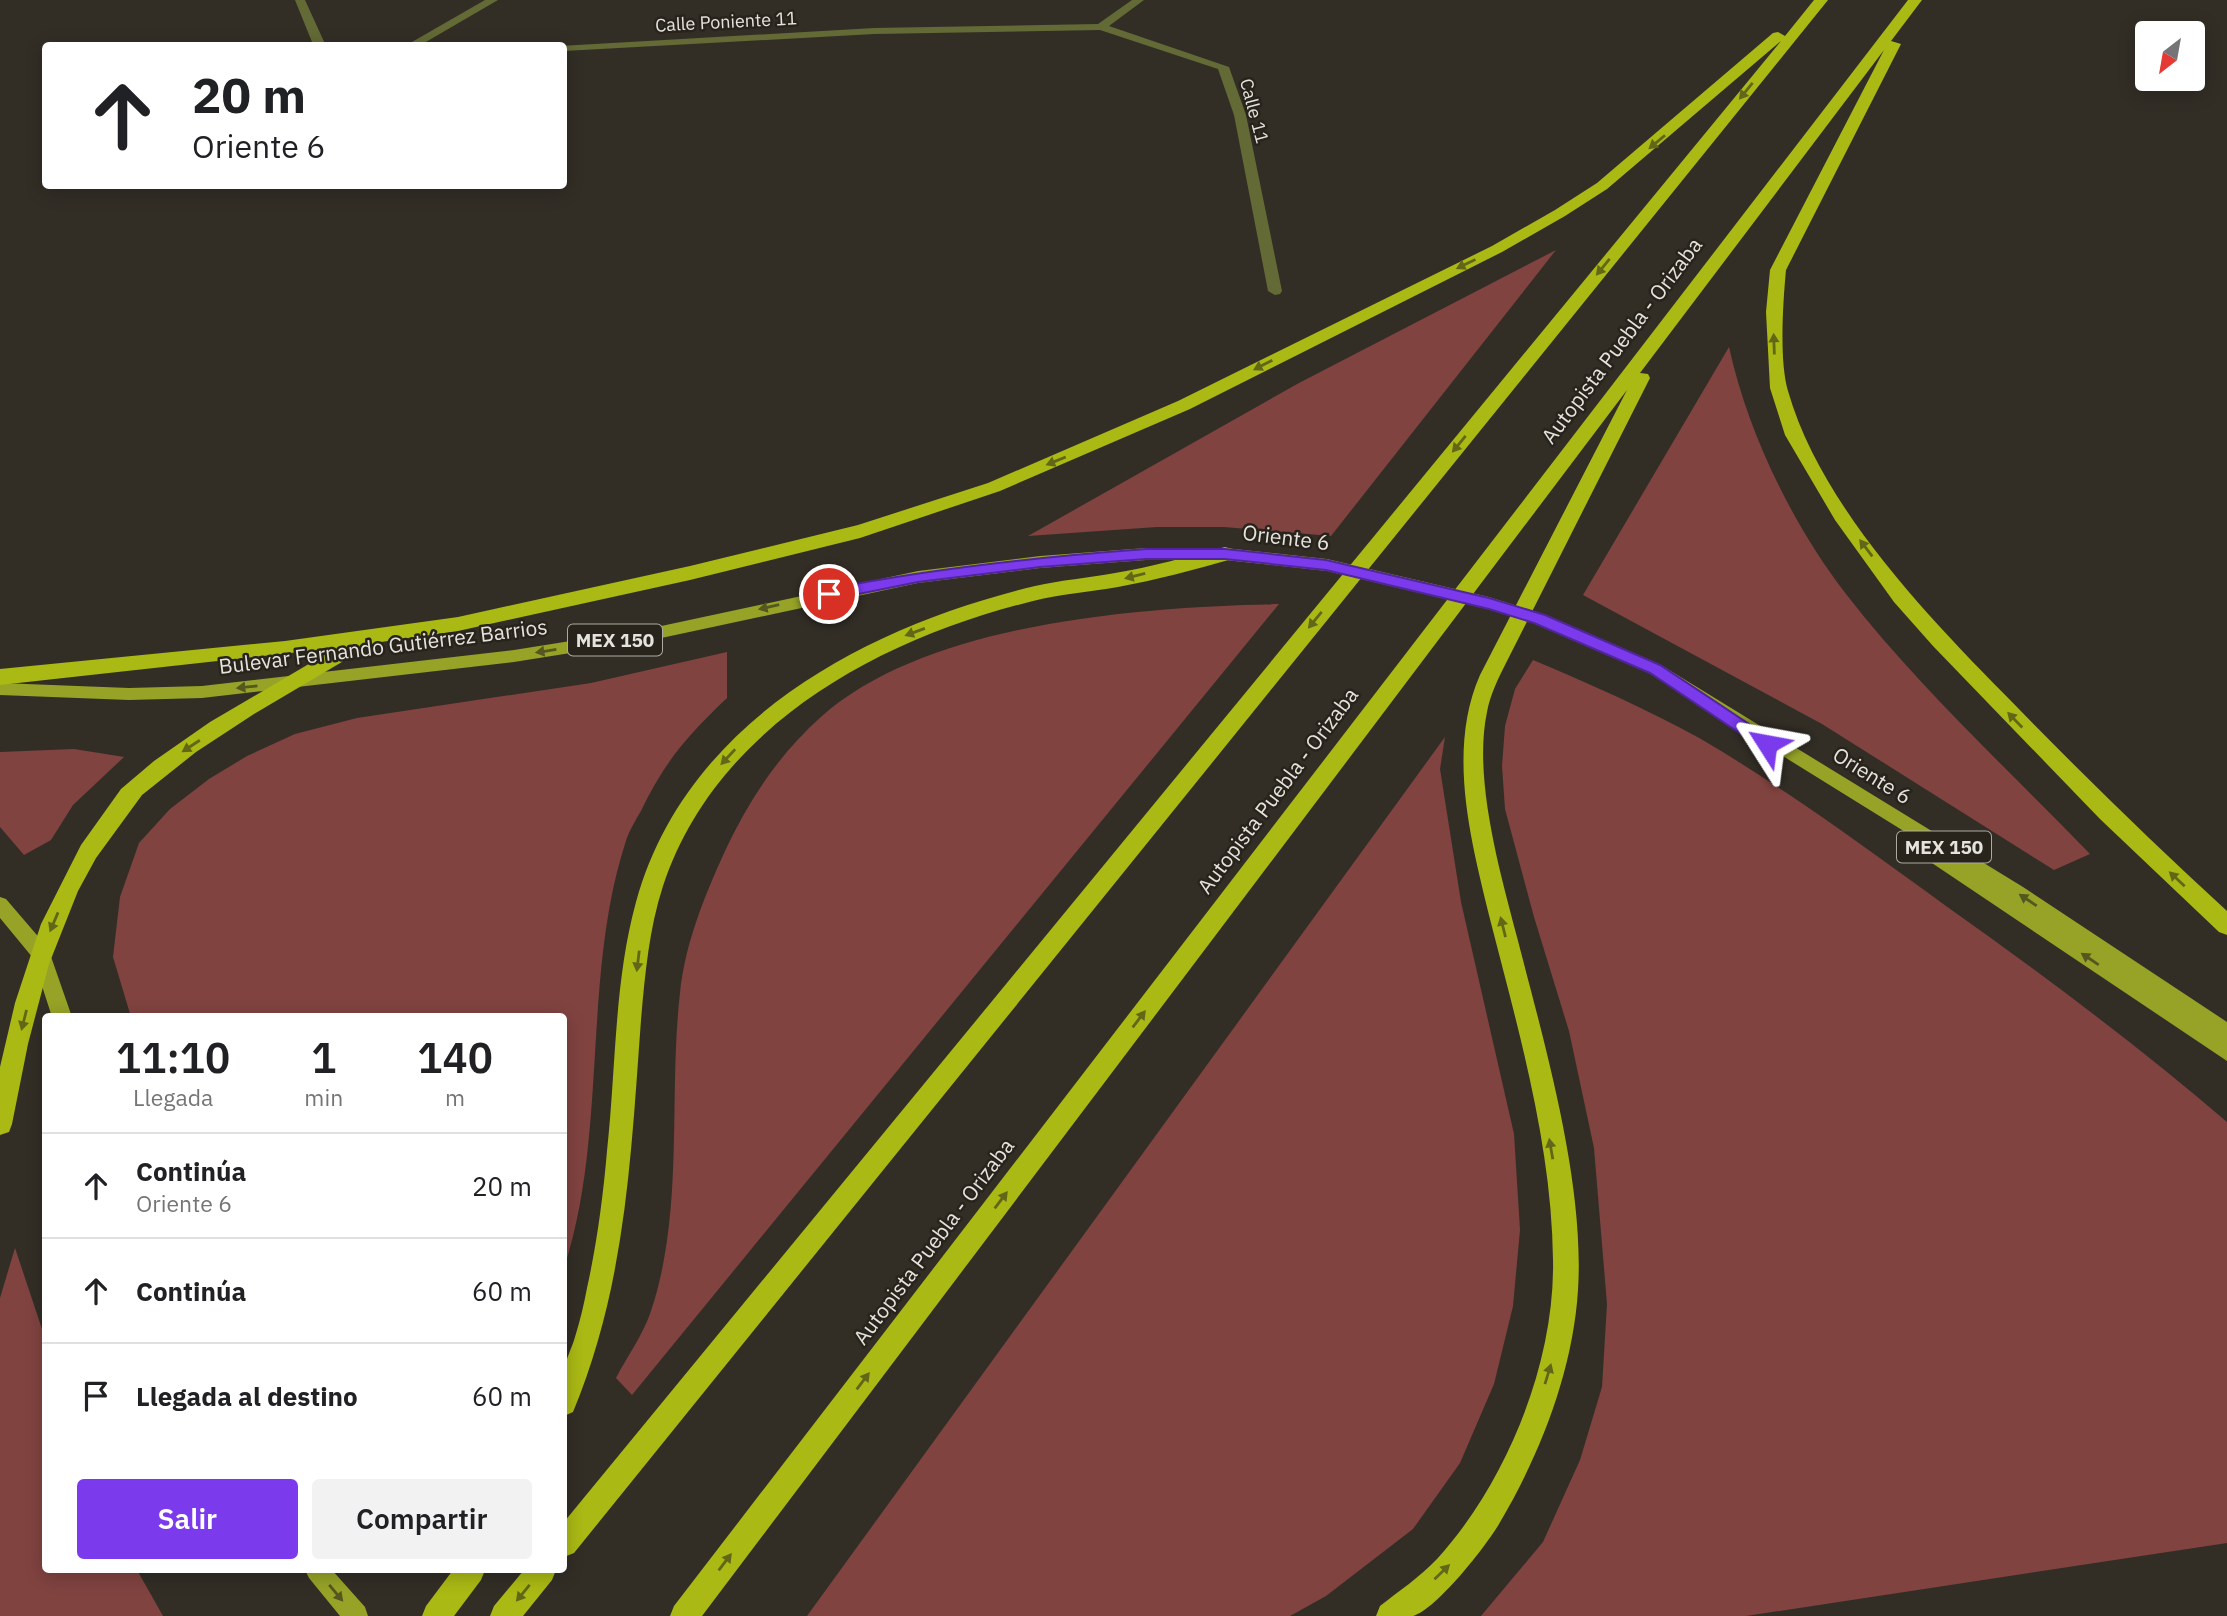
<!DOCTYPE html>
<html lang="es">
<meta charset="utf-8">
<style>
:root{--surface:#fff;--page:#f2f2f2;--text:#202124;--muted:#757577;--line:#e0e0e0;--accent:#7c3aed}
body{margin:0;font-family:"IBM Plex Sans",sans-serif;background:var(--page);color:var(--text);height:100vh;display:flex;flex-direction:column;font-size:26px;white-space:nowrap}
*{box-sizing:border-box;margin:0}
p{font-size:23px;color:var(--muted)}
.icon{flex:none;width:38px;height:38px;fill:none;stroke:currentColor;stroke-width:2;stroke-linecap:round;stroke-linejoin:round}
.map{position:relative;flex:1;overflow:hidden}
.panel{position:absolute;left:42px;top:1013px;width:525px;height:560px;display:flex;flex-direction:column;background:var(--surface);border-radius:7px;box-shadow:0 4px 18px #0003}
.panel>*{flex:none}
.top-card{position:absolute;left:42px;top:42px;width:525px;height:147px;border-radius:7px;box-shadow:0 4px 18px #0003;background:#fff;color:var(--text);overflow:hidden}
.needle{width:46px;rotate:211deg}
.fabs{position:absolute;left:2135px;top:21px;display:grid;gap:14px}
.fabs a{display:grid;place-items:center;width:70px;height:70px;border-radius:7px;background:var(--surface);box-shadow:0 4px 18px #0003;font-size:35px}
.pin{position:absolute;display:grid;place-items:center;width:60px;height:60px;color:#fff;margin:-30px;border:4px solid #fff;border-radius:50%;box-shadow:0 2px 7px #0007}
.me{position:absolute;width:77px;margin:-38px;rotate:304deg;stroke-linejoin:round;filter:drop-shadow(0 0 5px #0008)}
.turn{display:flex;align-items:center;gap:24px;height:147px;padding:0 35px;font-size:32px}
.turn .icon{width:91px;height:91px;stroke-width:2.5}
.turn b{display:block;font-size:49px;line-height:60px}
.eta{display:flex;justify-content:space-evenly;align-items:center;height:119px;text-align:center}
.eta b{font-size:42px;font-weight:600;line-height:49px}
.cta{display:flex;gap:14px;margin-top:auto;padding:14px 35px}
.cta a{flex:1;height:80px;border-radius:7px;background:var(--accent);color:#fff;font-size:28px;font-weight:600;line-height:80px;text-align:center}
.cta a+a{background:var(--page);color:var(--text)}
ul{padding:0;list-style:none}
li{display:flex;align-items:center;gap:21px;height:105px;padding:0 35px;border-top:2px solid var(--line)}
li div{flex:1}
li b{display:block;font-size:26px}
li em{font-style:normal}
.map>svg:first-child{display:block}
</style>
<div class="map">
<svg width="2227" height="1616" viewBox="0 0 2227 1616">
<rect width="100%" height="100%" fill="#322e26"/>
<!-- green -->
<path fill="#804340" d="M1556,250L1331,536L1224,527H1157L1028,536L1299,383Z
M1729,347C1748,433 1792,524 1846,594C1919,688 2008,769 2090,854L2054,870L1822,724L1583,595Z
M1279,604L632,1395L616,1378C627,1357 642,1336 650,1314C685,1212 668,1099 680,993C685,944 704,897 725,851C749,800 779,754 822,716C929,622 1141,607 1279,604Z
M727,652V698C688,735 665,761 641,811C635,821 628,833 625,844C582,978 608,1134 564,1268V1017H131L113,957L120,897L139,843L170,809L209,779L247,756L295,734L357,718L591,683Z
M1533,660C1590,684 1647,709 1701,739C1786,789 1866,848 1946,906C2042,974 2137,1045 2227,1122V1543L1746,1616H1481L1543,1542L1580,1460L1602,1387L1607,1304L1594,1148L1569,1031L1534,917L1505,809L1502,766L1505,726L1515,689Z
M1445,737L1440,769L1461,902L1514,1134L1520,1230L1513,1306L1494,1384L1460,1463L1413,1529L1326,1596L1290,1616H807Z
M74,749L124,757L73,805L51,840L24,855L0,827V752Z
M15,1248L45,1338L46,1570H137L163,1616H0V1298Z"/>
<g fill="none" stroke-linecap="round" stroke-linejoin="round">
<!-- minor -->
<path fill="#636a35" fill-rule="evenodd" d="M295,0H305L326,46H315L312,42Z
M485,0H498L419,46H405Z
M1132,0H1144L1109,26L1229,67L1246,115L1282,291L1280,294L1275,295L1268,291L1234,115L1218,69L1100,30L874,34L564,51V46H560L874,28L1098,24Z"/>
<!-- primary -->
<path fill="#96a327" fill-rule="evenodd" d="M1146,548H1225L1327,559L1489,597L1546,615L1661,665L2023,887L2227,1022V1061L1920,855L1917,850L1923,843L1649,673L1534,623L1488,609L1327,571L1225,560H1146L1040,568L918,583L652,640L514,662L202,698L129,700L0,695V683L129,688L202,686L514,650L652,628L918,571L1040,556Z
M0,897L6,899L48,948L72,1017H52L33,958L0,918Z
M305,1570H332L365,1607L368,1616H340L309,1578Z"/>
<!-- motorway -->
<path fill="#aab914" fill-rule="evenodd" d="M1814,0H1828L574,1553L564,1557V1522L1781,41L1607,189L1565,216L1502,252L1190,409L1000,491L860,538L690,580L458,631L374,643L254,714L196,752L142,795L96,858L78,891L49,964L28,1044L12,1124L9,1132L0,1135V1067L15,1003L41,924L81,845L121,789L154,761L210,722L336,648L0,685V669L285,641L458,617L690,566L858,525L988,483L1178,401L1492,246L1555,210L1597,183L1773,33L1778,32L1785,36Z
M1908,0H1922L1891,41L1901,44L1786,270C1783,302 1779,361 1788,391C1821,507 1931,620 2015,705C2084,776 2154,844 2227,911V935L2219,932L2100,819L1933,646L1894,602L1835,520L1785,435L1770,388L1766,312L1770,270L1884,50L1640,373L1648,374L1650,378L1506,663C1498,679 1490,695 1487,712C1473,778 1500,872 1517,937C1544,1042 1585,1182 1578,1290C1573,1371 1540,1455 1499,1524C1486,1546 1437,1609 1413,1616C1402,1616 1387,1616 1376,1616L1380,1606C1399,1591 1420,1577 1437,1559C1506,1483 1555,1364 1553,1260C1552,1147 1519,1032 1491,923C1472,845 1446,752 1480,675L1627,390L702,1616H670L674,1606Z
M1225,547L1232,549L1234,554L1232,559C1194,570 1156,580 1118,587C1090,592 1061,594 1033,601C879,639 716,726 663,886C649,929 645,975 641,1020C631,1155 626,1285 573,1412L564,1416C564,1402 562,1386 564,1372C565,1360 572,1348 575,1337C580,1321 584,1304 587,1288C597,1243 603,1197 607,1151C616,1069 614,982 636,902C686,721 865,627 1035,586C1061,580 1088,578 1115,573C1152,567 1189,556 1225,547Z
M453,1570H485L481,1580L454,1616H422L426,1606Z
M524,1570H556L552,1580L523,1616H490L494,1606Z"/>
</g>
<!-- one-way arrows -->
<defs><path id="oneway-solid" d="M-6-.8H1V-3.2L6.5 0L1 3.2V.8H-6Z" transform="scale(1.75)"/></defs>
<g fill="#626718">
<use href="#oneway-solid" transform="translate(1746 91) rotate(129)"/>
<use href="#oneway-solid" transform="translate(1657 142) rotate(140)"/>
<use href="#oneway-solid" transform="translate(1466 264) rotate(154)"/>
<use href="#oneway-solid" transform="translate(1603 267) rotate(129)"/>
<use href="#oneway-solid" transform="translate(1774 344) rotate(-92)"/>
<use href="#oneway-solid" transform="translate(1263 365) rotate(153)"/>
<use href="#oneway-solid" transform="translate(1459 444) rotate(129)"/>
<use href="#oneway-solid" transform="translate(1056 461) rotate(158)"/>
<use href="#oneway-solid" transform="translate(1866 548) rotate(-127)"/>
<use href="#oneway-solid" transform="translate(1135 576) rotate(166)"/>
<use href="#oneway-solid" transform="translate(1315 620) rotate(129)"/>
<use href="#oneway-solid" transform="translate(915 632) rotate(160)"/>
<use href="#oneway-solid" transform="translate(2015 720) rotate(-134)"/>
<use href="#oneway-solid" transform="translate(191 746) rotate(147)"/>
<use href="#oneway-solid" transform="translate(728 757) rotate(133)"/>
<use href="#oneway-solid" transform="translate(2177 879) rotate(-137)"/>
<use href="#oneway-solid" transform="translate(54 922) rotate(113)"/>
<use href="#oneway-solid" transform="translate(1503 927) rotate(-104)"/>
<use href="#oneway-solid" transform="translate(638 961) rotate(97)"/>
<use href="#oneway-solid" transform="translate(1139 1019) rotate(-53)"/>
<use href="#oneway-solid" transform="translate(24 1020) rotate(104)"/>
<use href="#oneway-solid" transform="translate(1551 1149) rotate(-100)"/>
<use href="#oneway-solid" transform="translate(1001 1200) rotate(-53)"/>
<use href="#oneway-solid" transform="translate(1548 1374) rotate(-73)"/>
<use href="#oneway-solid" transform="translate(863 1381) rotate(-53)"/>
<use href="#oneway-solid" transform="translate(725 1562) rotate(-53)"/>
<use href="#oneway-solid" transform="translate(1442 1572) rotate(-44)"/>
<use href="#oneway-solid" transform="translate(523 1593) rotate(129)"/>
</g>
<g fill="#545720">
<use href="#oneway-solid" transform="translate(769 607) rotate(167)"/>
<use href="#oneway-solid" transform="translate(546 651) rotate(171)"/>
<use href="#oneway-solid" transform="translate(247 687) rotate(174)"/>
<use href="#oneway-solid" transform="translate(2028 900) rotate(-146)"/>
<use href="#oneway-solid" transform="translate(2090 959) rotate(-146)"/>
<use href="#oneway-solid" transform="translate(336 1593) rotate(50)"/>
</g>
<!-- route -->
<path fill="#7c3aed" stroke="#51269a" stroke-width="2" d="M1146,549H1225L1326,560L1489,598L1545,615L1660,665L1773,740L1775,744L1767,750L1762,748L1650,673L1534,623L1489,609L1326,570L1225,559H1146L1040,567L918,582L829,600L822,594L829,589C934,568 1039,557 1146,549Z"/>
<g text-anchor="middle" stroke-width="5" stroke-linejoin="round" paint-order="stroke">
<!-- far-street labels -->
<g font-size="18" fill="#e5e3dd" stroke="#28241c">
<text transform="translate(726 22) rotate(-3)" y="6">Calle Poniente 11</text>
<text transform="translate(1254 111) rotate(75)" y="6">Calle 11</text>
</g>
<!-- shield labels -->
<g fill="#28241c" stroke="#acaaa3" stroke-width="2">
<rect x="568" y="624.5" width="94" height="31" rx="5"/>
<rect x="1897" y="831.5" width="94" height="31" rx="5"/>
</g>
<g font-size="19" font-weight="bold" fill="#e5e3dd">
<text x="615" y="647">MEX 150</text>
<text x="1944" y="854">MEX 150</text>
</g>
<!-- street labels -->
<g font-size="21" fill="#e5e3dd" stroke="#28241c">
<text transform="translate(1622 341) rotate(-53)" y="7">Autopista Puebla - Orizaba</text>
<text transform="translate(1286 538) rotate(7)" y="7">Oriente 6</text>
<text transform="translate(383 647) rotate(-7)" y="7">Bulevar Fernando Gutiérrez Barrios</text>
<text transform="translate(1872 776) rotate(32)" y="7">Oriente 6</text>
<text transform="translate(1278 791) rotate(-53)" y="7">Autopista Puebla - Orizaba</text>
<text transform="translate(934 1242) rotate(-53)" y="7">Autopista Puebla - Orizaba</text>
</g>
</g>
</svg>
<div class="fabs">
<a><svg class="needle" viewBox="-14 -14 28 28"><path d="M0-13l5 13h-10z" fill="#e53935"/><path d="M0 13l5-13h-10z" fill="#757577"/></svg></a>
</div>
<div class="pin" style="left:829px;top:594px;background:#d93025"><svg class="icon" aria-label="arrive" viewBox="0 0 24 24"><path d="M6 21V4h12l-3 4 3 4H6"/></svg></div>
<svg class="me" style="left:1767px;top:744px" viewBox="-20 -20 40 40"><path d="M0-17L14 15 0 8-14 15z" fill="#7c3aed" stroke="#fff" stroke-width="4"/></svg>
<div class="top-card">
<div class="turn"><svg class="icon" aria-label="ahead" viewBox="0 0 24 24"><path d="M12 20V5M6 11l6-6 6 6"/></svg><div><b>20 m</b>Oriente 6</div></div>
</div>
<section class="panel">
<div class="eta">
<div><b>11:10</b><p>Llegada</p></div>
<div><b>1</b><p>min</p></div>
<div><b>140</b><p>m</p></div>
</div>
<ul>
<li><svg class="icon" aria-label="ahead" viewBox="0 0 24 24"><path d="M12 20V5M6 11l6-6 6 6"/></svg><div><b>Continúa</b><p>Oriente 6</p></div><em>20 m</em></li>
<li><svg class="icon" aria-label="ahead" viewBox="0 0 24 24"><path d="M12 20V5M6 11l6-6 6 6"/></svg><div><b>Continúa</b></div><em>60 m</em></li>
<li><svg class="icon" aria-label="arrive" viewBox="0 0 24 24"><path d="M6 21V4h12l-3 4 3 4H6"/></svg><div><b>Llegada al destino</b></div><em>60 m</em></li>
</ul>
<div class="cta"><a>Salir</a><a>Compartir</a></div>
</section>
</div>
